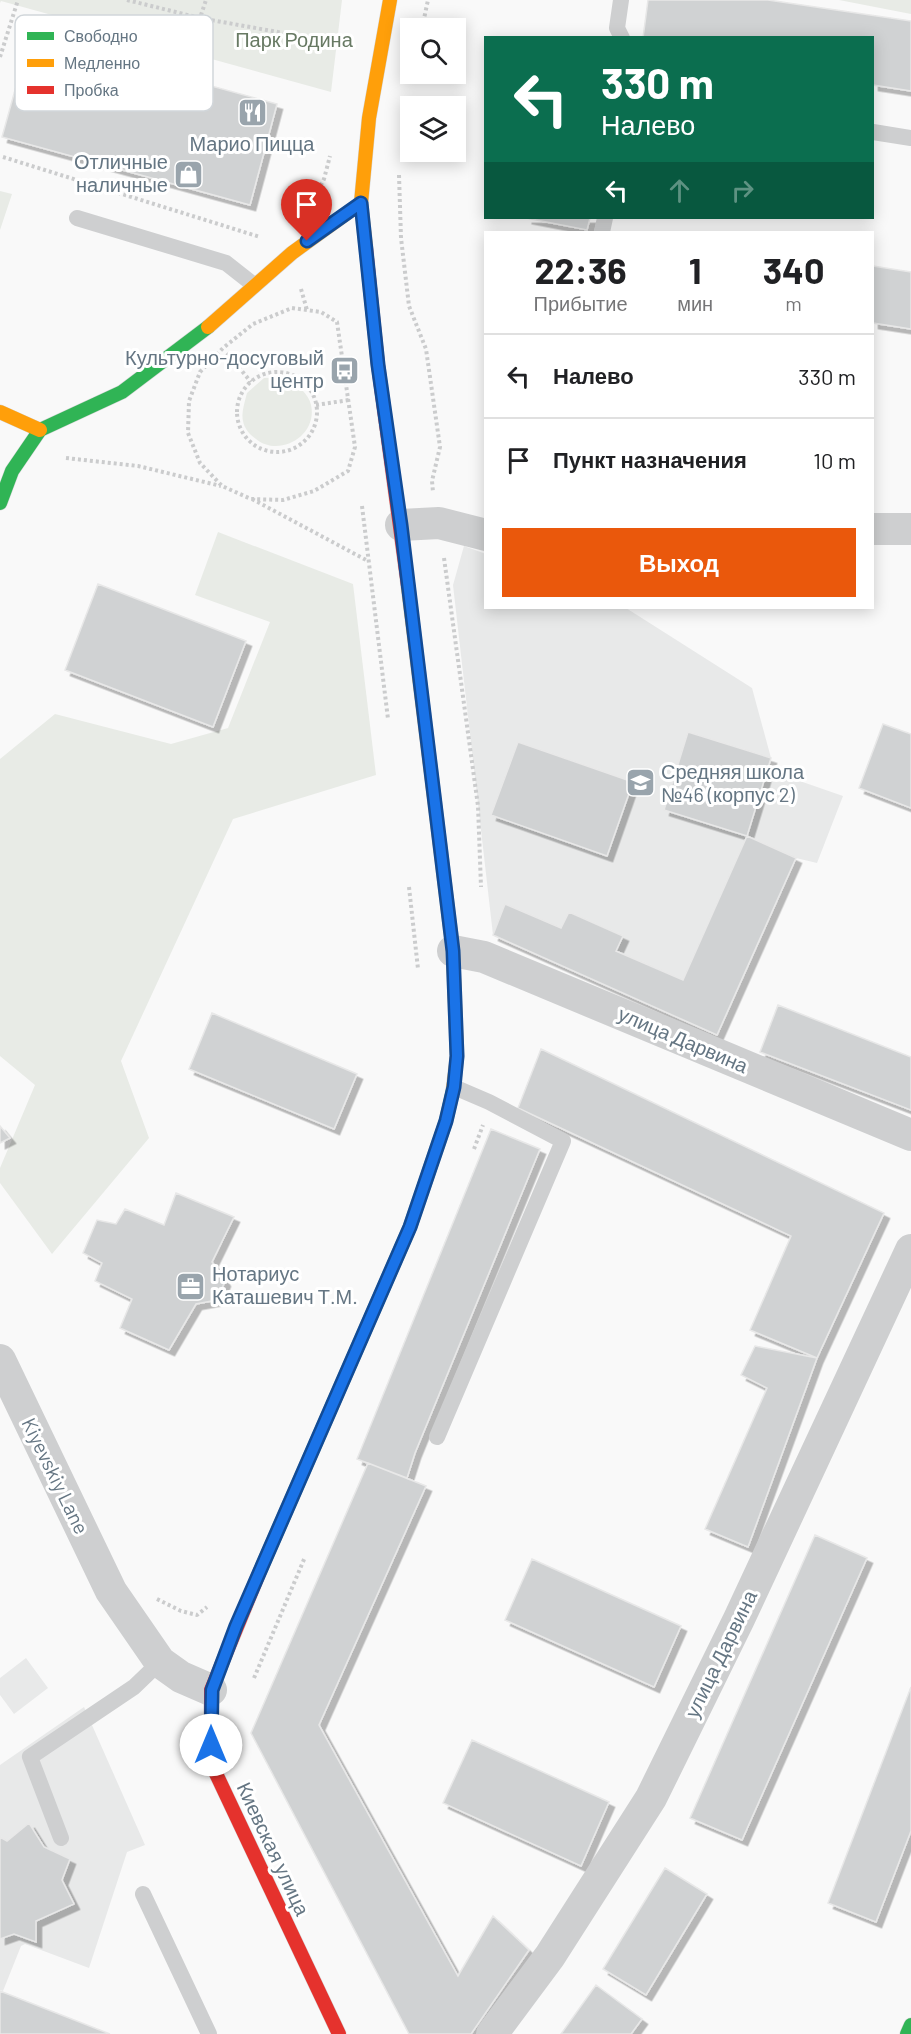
<!DOCTYPE html>
<html lang="ru">
<meta charset="utf-8">
<style>
:root{--surface:#fff;--page:#f2f2f2;--text:#202124;--muted:#757577;--line:#e0e0e0;--accent:#ea580c}
body{margin:0;font-family:Barlow,sans-serif;background:var(--page);color:var(--text);height:100vh;display:flex;flex-direction:column;font-size:22px;white-space:nowrap}
*{box-sizing:border-box;margin:0}
p{font-size:20px;color:var(--muted)}
.icon{flex:none;width:33px;height:33px;fill:none;stroke:currentColor;stroke-width:2;stroke-linecap:round;stroke-linejoin:round}
.map{position:relative;flex:1;overflow:hidden}
.panel{position:absolute;left:484px;top:231px;width:390px;height:378px;display:flex;flex-direction:column;background:var(--surface);border-radius:0px;box-shadow:0 3px 15px #0003}
.panel>*{flex:none}
.banner{position:absolute;left:484px;top:36px;width:390px;height:183px;border-radius:0px;box-shadow:0 3px 15px #0003;background:#0b6e4f;color:#fff;overflow:hidden}
.fabs{position:absolute;left:400px;top:18px;display:grid;gap:12px}
.fabs a{display:grid;place-items:center;width:66px;height:66px;border-radius:0px;background:var(--surface);box-shadow:0 3px 15px #0003;font-size:30px}
.pin{position:absolute;display:grid;place-items:center;width:51px;height:51px;color:#fff;margin:-62px -26px;border-radius:50% 50% 50% 0;rotate:-45deg;box-shadow:0 0 6px #0007}
.pin .icon{rotate:45deg}
.me{position:absolute;width:66px;margin:-33px;rotate:0deg;stroke-linejoin:round;filter:drop-shadow(0 0 4px #0008)}
.turn{display:flex;align-items:center;gap:21px;height:126px;padding:0 18px;font-size:27px}
.turn .icon{width:78px;height:78px;stroke-width:2.5}
.turn b{display:block;font-size:42px;line-height:51px}
.lanes{display:flex;align-items:center;height:57px;padding:0 18px;background:#0003;justify-content:center;gap:30px;direction:ltr}
.lanes .off{opacity:.35}
.eta{display:flex;justify-content:space-evenly;align-items:center;height:102px;text-align:center}
.eta b{font-size:36px;font-weight:700;line-height:42px}
.primary-button{display:flex;gap:12px;margin-top:auto;padding:12px 18px}
.primary-button a{flex:1;height:69px;border-radius:0px;background:var(--accent);color:#fff;font-size:24px;font-weight:700;line-height:69px;text-align:center}
ul{padding:0;list-style:none}
li{display:flex;align-items:center;gap:18px;height:84px;padding:0 18px;border-top:2px solid var(--line)}
li div{flex:1}
li b{display:block;font-size:22px}
li em{font-style:normal}
.map>svg:first-child{display:block}
</style>
<div class="map">
<svg width="911" height="2034" viewBox="0 0 911 2034">
<defs>
<filter id="shadow"><feDropShadow dx="5.5" dy="5.5" stdDeviation="0" flood-color="#0004"/></filter>
</defs>
<rect width="100%" height="100%" fill="#f9f9f9"/>
<!-- built -->
<path fill="#e8e9e9" d="M464,546L486,554V608H626L752,688L771,758L768,770L843,796L817,863L796,858L717,1035L493,935L453,585Z
M26,1658L48,1688L14,1714L0,1695V1678Z
M84,1707L145,1845L127,1852L89,1968L25,1944L21,1946L3,1991L0,1990V1765Z"/>
<!-- green -->
<path fill="#e8ebe6" d="M0,0H342L331,92L1,1L0,3Z
M839,0H911V14Z
M0,191L12,194L0,230Z
M288,377C296,384 309,394 311,405C318,436 279,458 256,439C250,435 244,428 243,421C241,413 245,401 247,393L264,378Z
M218,532L353,584L376,775L233,819L121,1061L149,1138L52,1254L0,1183V1168L35,1085L0,1056V759L55,714L171,744L228,728L270,622L195,595Z"/>
<!-- building -->
<path fill="#d0d2d3" stroke="#e8e8e8" stroke-width="1.5" filter="url(#shadow)" d="M648,0H768L911,21V91L873,85V38H643Z
M30,36L277,104L250,205L2,137Z
M526,218H590L587,230Z
M873,266L911,272V329L873,323Z
M98,584L246,641L213,727L65,670Z
M883,724L911,734V808L859,788Z
M688,732L771,758L747,836L664,810Z
M518,742L633,782L607,856L491,815Z
M747,836L796,858L717,1035L493,935L505,904L561,928L569,912L623,936L616,951L683,980Z
M778,1005L911,1057V1110L760,1052Z
M212,1013L357,1074L334,1129L189,1069Z
M541,1049L884,1213L817,1358L750,1330L791,1236L518,1108Z
M0,1126L10,1138L0,1143Z
M491,1129L540,1149L415,1453L407,1478L357,1459Z
M176,1193L234,1217L212,1262L225,1281L217,1300L196,1304L169,1350L120,1328L132,1299L95,1281L102,1263L83,1253L97,1220L116,1224L125,1209L164,1225Z
M755,1346L817,1358L748,1547L705,1529L767,1388L741,1375Z
M368,1463L426,1486L319,1725L458,1976L493,1916L529,1950L471,2034H409L251,1733Z
M815,1535L867,1558L742,1840L690,1818Z
M532,1559L681,1626L654,1687L505,1620Z
M911,1687V1831L876,1922L828,1903Z
M472,1740L609,1802L581,1866L443,1803Z
M29,1823L44,1847L70,1859L62,1880L74,1904L36,1921V1942L14,1934L0,1939V1837L7,1841Z
M665,1868L707,1894L646,1995L603,1969Z
M596,1985L642,2019L631,2034H561Z
M0,1991L110,2034H0Z"/>
<g fill="none" stroke-linecap="round" stroke-linejoin="round">
<defs>
<path id="fast" d="M0,503L12,471L40,430L122,392L208,327
M260,1571L410,1227L446,1121L453,1090
M907,2034L911,2025"/>
<path id="slow" d="M366,248L361,203L369,118L390,0
M208,327L292,253L361,203
M0,412L40,430
M408,586L453,951L457,1056L453,1090"/>
<path id="jam" d="M366,248L378,365L408,586
M260,1571L211,1690V1763L339,2034"/>
</defs>
<!-- fast casing -->
<use href="#fast" stroke="#d5d6d7" stroke-width="15"/>
<!-- slow casing -->
<use href="#slow" stroke="#d5d6d7" stroke-width="15"/>
<!-- jam casing -->
<use href="#jam" stroke="#d5d6d7" stroke-width="15"/>
<!-- path -->
<path stroke="#cbcccd" stroke-width="4" stroke-dasharray="3 3" stroke-linecap="butt" d="M127,0L200,18L206,0
M200,18L350,45
M422,28L428,0
M0,57L18,0
M3,157L260,237
M399,175L401,238L409,306L426,349L440,447L432,481L433,492
M318,191L324,179L330,156
M301,289L307,310
M292,308L321,312L337,322L355,447L348,471L314,491L283,500L251,499L222,486L200,463L188,433L189,401L200,372L223,348L253,324Z
M227,353L251,382
M237 412a40 40 0 1 1 80 0a40 40 0 1 1-80 0Z
M316,405L349,400
M66,458L138,466L221,486
M252,499L368,561
M362,506L388,719
M444,558L478,806L481,887
M409,887L418,969
M474,1149L483,1125
M157,1599L181,1611L197,1615L207,1607
M254,1678L305,1557"/>
<!-- lane -->
<path stroke="#cecfd0" stroke-width="16" d="M621,0L617,28L622,38
M873,132L911,138
M77,218L226,263L254,285
M602,232L605,218
M437,1437L563,1141L489,1102L454,1087
M61,1838L30,1757L134,1687L160,1662
M143,1894L209,2034"/>
<!-- street -->
<path stroke="#cecfd0" stroke-width="32" d="M401,525L439,523L486,535
M873,529H911
M453,951L484,957L911,1135
M0,1360L111,1591L160,1662L181,1677L211,1690
M492,2034L550,1956L651,1798L739,1619L911,1250"/>
<!-- fast -->
<use href="#fast" stroke="#30b455" stroke-width="14"/>
<!-- slow -->
<use href="#slow" stroke="#ff9f0a" stroke-width="14"/>
<!-- jam -->
<use href="#jam" stroke="#e5322d" stroke-width="14"/>
</g>
<g fill="none" stroke-linecap="round" stroke-linejoin="round">
<defs>
<path id="route" d="M211,1745L212,1690L236,1626L410,1227L446,1121L454,1087L457,1056L453,951L401,525L378,365L361,203L307,241"/>
</defs>
<!-- route casing -->
<use href="#route" stroke="#114b97" stroke-width="15"/>
<!-- route -->
<use href="#route" stroke="#1a73e8" stroke-width="10"/>
</g>
<!-- icons -->
<defs>
<symbol id="restaurant-square" viewBox="-11 -11 22 22"><rect x="-9" y="-9" width="18" height="18" rx="4" fill="#99a4ac" stroke="#fff"/><path d="M-5-6h1v4h1v-4h1v4h1v-4h1v5L-1.5 .5V6h-2V.5L-5-1ZM5-6V6H3V1.5H1.5Q1.5-4 5-6Z" fill="#fff"/></symbol>
<symbol id="shop-square" viewBox="-11 -11 22 22"><rect x="-9" y="-9" width="18" height="18" rx="4" fill="#99a4ac" stroke="#fff"/><path d="M-5-2.5h2.3a2.7 3.5 0 0 1 5.4 0H5L5.5 6h-11ZM-1.5-2.5h3a1.5 2.3 0 0 0-3 0Z" fill="#fff"/></symbol>
<symbol id="bus-square" viewBox="-11 -11 22 22"><rect x="-9" y="-9" width="18" height="18" rx="4" fill="#99a4ac" stroke="#fff"/><path d="M-5-6H5V4H4V6H2V4H-2V6H-4V4H-5ZM-3.5-4V0h7V-4ZM-3.5 1.2v1.5H-2V1.2ZM2 1.2v1.5H3.5V1.2Z" fill="#fff"/></symbol>
<symbol id="school-square" viewBox="-11 -11 22 22"><rect x="-9" y="-9" width="18" height="18" rx="4" fill="#99a4ac" stroke="#fff"/><path d="M0-5L7-2L0 1L-7-2ZM-4 1L0 2.5L4 1V4Q0 6-4 4Z" fill="#fff"/></symbol>
<symbol id="office-square" viewBox="-11 -11 22 22"><rect x="-9" y="-9" width="18" height="18" rx="4" fill="#99a4ac" stroke="#fff"/><path d="M-6-3h4V-5.5h4V-3h4V5H-6ZM-1-4.5V-3h2v-1.5ZM-6 0V1H6V0Z" fill="#fff"/></symbol>
</defs>
<g fill-rule="evenodd">
<use href="#restaurant-square" x="236" y="96" width="33" height="33"/>
<use href="#shop-square" x="172" y="158" width="33" height="33"/>
<use href="#bus-square" x="328" y="354" width="33" height="33"/>
<use href="#school-square" x="624" y="766" width="33" height="33"/>
<use href="#office-square" x="174" y="1270" width="33" height="33"/>
</g>
<g text-anchor="middle" stroke-width="6" stroke-linejoin="round" paint-order="stroke">
<!-- park labels -->
<g font-size="20" fill="#687a64" stroke="#fff">
<text x="294" y="47">Парк Родина</text>
</g>
<!-- poi labels -->
<g font-size="20" fill="#657683" stroke="#fff" text-anchor="end">
<text x="252" y="151" text-anchor="middle">Марио Пицца</text>
<text x="168" y="169">Отличные<tspan x="168" dy="23">наличные</tspan></text>
<text x="324" y="365">Культурно-досуговый<tspan x="324" dy="23">центр</tspan></text>
<text x="661" y="779" text-anchor="start">Средняя школа<tspan x="661" dy="23">№46 (корпус 2)</tspan></text>
<text x="212" y="1281" text-anchor="start">Нотариус<tspan x="212" dy="23">Каташевич Т.М.</tspan></text>
</g>
<!-- street labels -->
<g font-size="20" fill="#657683" stroke="#fff">
<text transform="translate(683 1040) rotate(23)" y="7">улица Дарвина</text>
<text transform="translate(55 1476) rotate(64)" y="7">Kiyevskiy Lane</text>
<text transform="translate(721 1654) rotate(-64)" y="7">улица Дарвина</text>
<text transform="translate(273 1849) rotate(65)" y="7">Киевская улица</text>
</g>
</g>
<!-- legend -->
<rect x="15" y="15" width="198" height="96" rx="9" fill="#fff" stroke="#d1d6da" stroke-width="1.5"/>
<rect x="27" y="32" width="27" height="8" fill="#30b455"/>
<rect x="27" y="59" width="27" height="8" fill="#ff9f0a"/>
<rect x="27" y="86" width="27" height="8" fill="#e5322d"/>
<g font-size="16" fill="#657683">
<text x="64" y="42">Свободно</text>
<text x="64" y="69">Медленно</text>
<text x="64" y="96">Пробка</text>
</g>
</svg>
<div class="fabs">
<a><svg class="icon" aria-label="search" viewBox="0 0 24 24"><circle cx="10" cy="10" r="6"/><path d="M15 15l6 6"/></svg></a>
<a><svg class="icon" aria-label="layers" viewBox="0 0 24 24"><path d="M12 4l9 5-9 5-9-5zM3 14l9 5 9-5"/></svg></a>
</div>
<div class="pin" style="left:307px;top:241px;background:#d93025"><svg class="icon" aria-label="arrive" viewBox="0 0 24 24"><path d="M6 21V4h12l-3 4 3 4H6"/></svg></div>
<svg class="me" style="left:211px;top:1745px" viewBox="-20 -20 40 40"><circle r="19" fill="#fff"/><path d="M0-13L10 11 0 6-10 11z" fill="#1a73e8"/></svg>
<div class="banner">
<div class="turn"><svg class="icon" aria-label="left" viewBox="0 0 24 24"><path d="M17 20v-9H6M10 6l-5 5 5 5"/></svg><div><b>330 m</b>Налево</div></div>
<div class="lanes"><svg class="icon" aria-label="left" viewBox="0 0 24 24"><path d="M17 20v-9H6M10 6l-5 5 5 5"/></svg><svg class="icon off" aria-label="ahead" viewBox="0 0 24 24"><path d="M12 20V5M6 11l6-6 6 6"/></svg><svg class="icon off" aria-label="right" viewBox="0 0 24 24"><path d="M7 20v-9h11M14 6l5 5-5 5"/></svg></div>
</div>
<section class="panel">
<div class="eta">
<div><b>22:36</b><p>Прибытие</p></div>
<div><b>1</b><p>мин</p></div>
<div><b>340</b><p>m</p></div>
</div>
<ul>
<li><svg class="icon" aria-label="left" viewBox="0 0 24 24"><path d="M17 20v-9H6M10 6l-5 5 5 5"/></svg><div><b>Налево</b></div><em>330 m</em></li>
<li><svg class="icon" aria-label="arrive" viewBox="0 0 24 24"><path d="M6 21V4h12l-3 4 3 4H6"/></svg><div><b>Пункт назначения</b></div><em>10 m</em></li>
</ul>
<div class="primary-button"><a>Выход</a></div>
</section>
</div>
